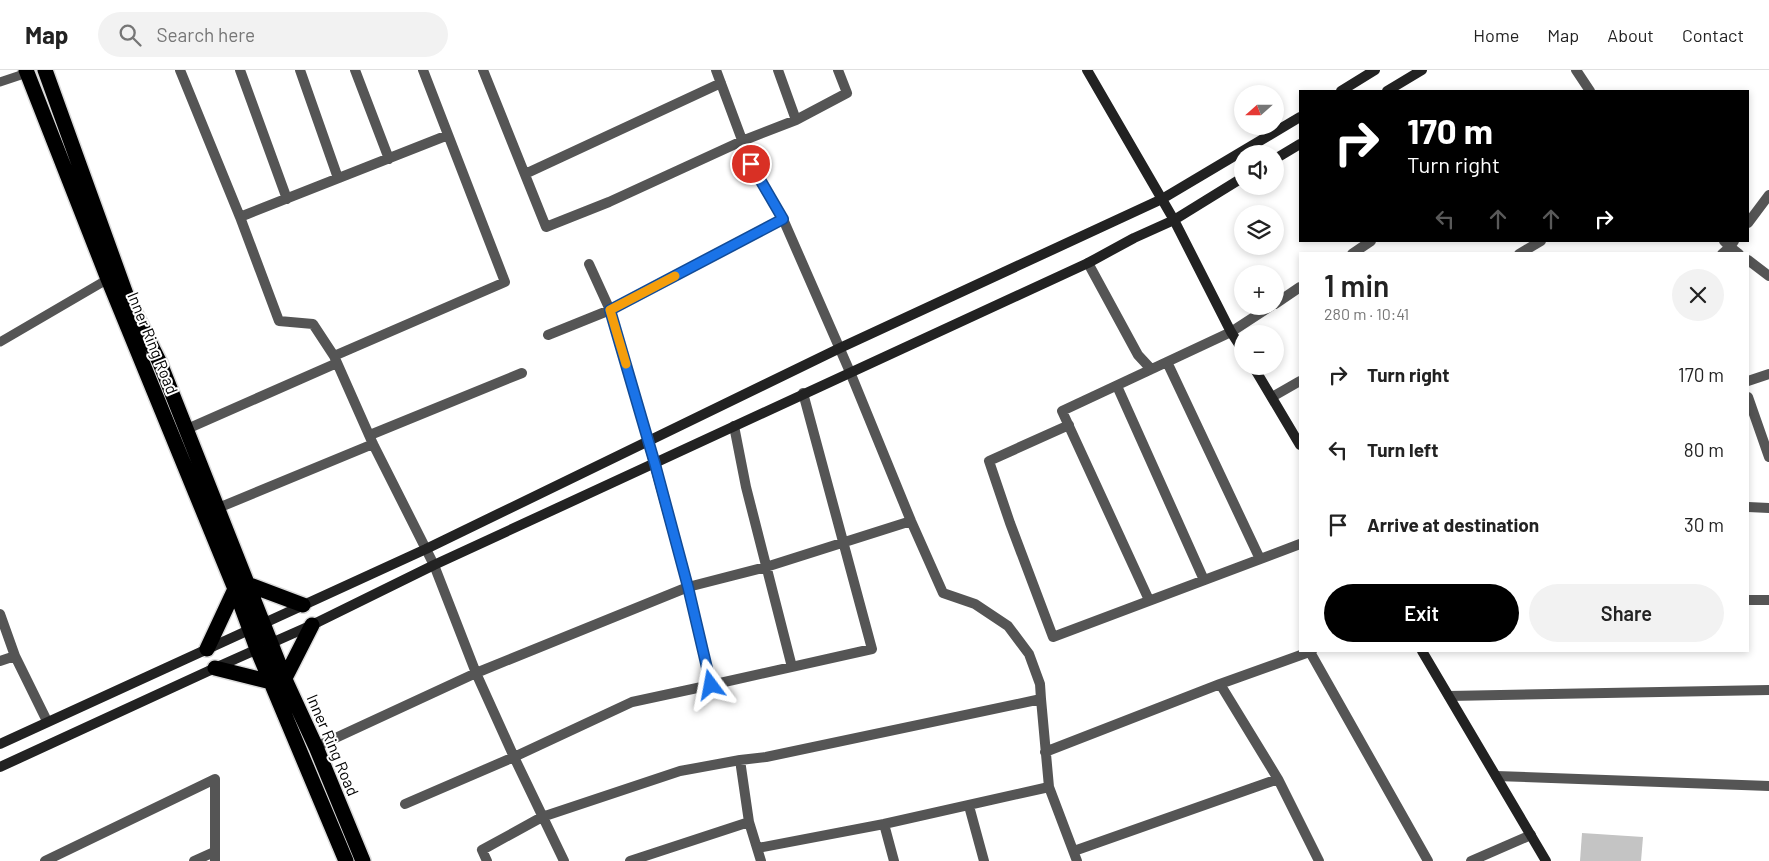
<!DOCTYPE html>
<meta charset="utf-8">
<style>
:root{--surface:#fff;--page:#f2f2f2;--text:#222;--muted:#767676;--line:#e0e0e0;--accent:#000}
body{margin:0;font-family:Barlow,sans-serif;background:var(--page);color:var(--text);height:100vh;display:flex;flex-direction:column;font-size:19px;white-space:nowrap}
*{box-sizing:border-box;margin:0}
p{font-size:16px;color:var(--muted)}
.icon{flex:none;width:28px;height:28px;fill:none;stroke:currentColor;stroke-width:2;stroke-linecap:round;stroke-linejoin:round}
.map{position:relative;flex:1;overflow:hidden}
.drawer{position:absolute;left:1299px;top:182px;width:450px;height:400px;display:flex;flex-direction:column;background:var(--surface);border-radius:0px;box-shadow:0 2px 8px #0003}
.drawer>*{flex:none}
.banner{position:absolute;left:1299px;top:20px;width:450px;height:152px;border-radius:0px;box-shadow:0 2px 8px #0003;background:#000;color:#fff;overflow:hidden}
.needle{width:32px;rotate:249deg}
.buttons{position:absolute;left:1234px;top:15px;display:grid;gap:10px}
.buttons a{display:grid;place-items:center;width:50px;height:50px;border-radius:50%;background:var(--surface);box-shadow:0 2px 8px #0003;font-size:25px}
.pin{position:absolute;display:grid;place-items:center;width:42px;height:42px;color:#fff;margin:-21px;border:2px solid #fff;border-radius:50%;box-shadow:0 1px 5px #0007}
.me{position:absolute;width:55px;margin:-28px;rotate:347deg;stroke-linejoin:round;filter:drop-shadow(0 0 4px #0008)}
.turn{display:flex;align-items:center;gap:18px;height:105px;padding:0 25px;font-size:22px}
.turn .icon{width:65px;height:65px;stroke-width:2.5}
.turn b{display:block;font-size:35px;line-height:42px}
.lanes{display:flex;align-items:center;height:48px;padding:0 25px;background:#0003;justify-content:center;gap:25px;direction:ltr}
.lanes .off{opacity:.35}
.round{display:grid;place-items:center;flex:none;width:52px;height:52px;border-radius:26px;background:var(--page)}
.summary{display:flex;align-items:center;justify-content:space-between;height:85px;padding:0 25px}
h1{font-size:30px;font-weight:600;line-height:38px}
.button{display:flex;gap:10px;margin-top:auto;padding:10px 25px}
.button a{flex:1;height:58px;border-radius:30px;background:var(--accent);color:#fff;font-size:20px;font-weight:600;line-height:58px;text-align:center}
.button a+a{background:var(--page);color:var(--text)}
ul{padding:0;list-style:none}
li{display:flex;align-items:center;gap:15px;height:75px;padding:0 25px}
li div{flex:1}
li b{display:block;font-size:19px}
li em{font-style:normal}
header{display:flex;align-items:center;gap:30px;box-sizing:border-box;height:70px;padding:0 25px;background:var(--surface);border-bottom:1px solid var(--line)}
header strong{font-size:24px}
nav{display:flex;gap:28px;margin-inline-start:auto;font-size:18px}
.search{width:350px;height:45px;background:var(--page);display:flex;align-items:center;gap:12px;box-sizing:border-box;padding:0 18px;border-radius:28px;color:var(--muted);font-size:19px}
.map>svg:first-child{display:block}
</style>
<header>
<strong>Map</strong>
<div class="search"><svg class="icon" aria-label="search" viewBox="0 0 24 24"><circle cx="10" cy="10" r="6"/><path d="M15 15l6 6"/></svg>Search here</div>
<nav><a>Home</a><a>Map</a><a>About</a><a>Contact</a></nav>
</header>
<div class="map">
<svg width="1769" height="791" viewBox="0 0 1769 791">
<rect width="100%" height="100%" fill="#fff"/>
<!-- building -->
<path fill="#c4c4c4" d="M1582,763L1643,767L1641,791H1580Z"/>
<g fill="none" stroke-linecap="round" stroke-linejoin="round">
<defs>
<path id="highway" d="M26,0L108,209L235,519L257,579L346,791
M45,0L127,227L160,293L287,614L316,677L363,791
M247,514L303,535
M207,579L235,519
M215,598L271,612
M285,608L312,555"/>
</defs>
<!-- highway casing -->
<use href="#highway" stroke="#dbdbdb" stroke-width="18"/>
<!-- lane -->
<path stroke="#555" stroke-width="9" d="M0,12L27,3
M0,272L108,209"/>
<!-- street -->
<path stroke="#555" stroke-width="10" d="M180,0L240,147
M240,0L287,129
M300,0L338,108
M355,0L389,89
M423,0L505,212L334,286L373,374L434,495L476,603L514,687L564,791
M483,0L546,157L609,132L742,71L796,50L778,0
M716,0L751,94L783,149
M1576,0L1590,21
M796,50L847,23L838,0
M525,104L721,13
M1748,153L1769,125
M1734,171L1730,177L1739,184
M1352,184L1371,171
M1519,184L1541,171
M1722,184L1730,177L1724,171
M1748,190L1769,206
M1088,193L1138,285L1151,299L1147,301
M1275,234L1300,217
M548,265L610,240L783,149L850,302L911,451L943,523L975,534L1008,556L1029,584L1040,614L1041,629L766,687L740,690L749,752L761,791
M334,286L313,254L279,251L240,147L448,65
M1167,292L1260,489
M1748,311L1769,304
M1117,316L1204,510
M1272,327L1300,311
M1748,327L1769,387
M1069,355L989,391L1010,453L1053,567L1300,474
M734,356L746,417L792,597
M187,359L337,293
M370,365L522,303
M1748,437L1769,438
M218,438L373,374
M1149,530L1062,341L1231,262L1271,236
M1748,530H1769
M0,544L15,586L47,651
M1310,582L1428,791
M0,591L15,586
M1220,614L1312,581
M711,615L872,579L803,323
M1449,626L1769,620
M1041,629L1049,717L1077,791
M316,677L476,603L688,517L766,497L911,451
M1045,682L1220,614L1278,709L1319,791
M1496,706L1769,716
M405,734L514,687L632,632L711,615L688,517L648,371L610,240L589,194
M969,736L984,791
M758,778L884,754
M1074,781L1278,709
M45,791L215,709V791
M194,791L214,782
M487,791L482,780L542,747L680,701L740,690
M630,791L749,752
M894,791L884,754L1049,717
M1471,791L1531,765"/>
<!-- secondary -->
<path stroke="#222" stroke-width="10" d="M1087,0L1174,150L1231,262L1242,279
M1341,21L1375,0
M1387,21L1422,0
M1275,89L1300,74
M1253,296L1300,375
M1422,581L1546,791
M0,674L426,479L840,278L1162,129L1300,47
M0,697L215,598L312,555L434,495L1088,193L1134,168L1174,150L1242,108"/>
<!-- highway -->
<use href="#highway" stroke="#000" stroke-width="15"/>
</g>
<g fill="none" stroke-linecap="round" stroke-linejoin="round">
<defs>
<path id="route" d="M711,615L688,517L655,394L610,240L783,149L751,94"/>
</defs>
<!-- route casing -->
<use href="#route" stroke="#114b97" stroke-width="12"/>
<!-- route -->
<use href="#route" stroke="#1a73e8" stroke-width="9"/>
<!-- slow -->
<path stroke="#f59e0b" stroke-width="9" d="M626,294L610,240L675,206"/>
</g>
<g text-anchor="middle" stroke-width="4" stroke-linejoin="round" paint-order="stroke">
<!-- street labels -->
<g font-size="16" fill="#000" stroke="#fff">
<text transform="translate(153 273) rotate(68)" y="6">Inner Ring Road</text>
<text transform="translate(333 675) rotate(67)" y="6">Inner Ring Road</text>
</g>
</g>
</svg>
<div class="buttons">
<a><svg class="needle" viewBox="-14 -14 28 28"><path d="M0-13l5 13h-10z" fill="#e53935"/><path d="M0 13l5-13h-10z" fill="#767676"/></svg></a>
<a><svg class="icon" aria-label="sound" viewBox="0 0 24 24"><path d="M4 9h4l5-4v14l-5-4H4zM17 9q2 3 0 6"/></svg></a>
<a><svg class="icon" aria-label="layers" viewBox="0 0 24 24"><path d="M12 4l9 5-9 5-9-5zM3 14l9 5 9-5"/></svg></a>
<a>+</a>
<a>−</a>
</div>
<div class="pin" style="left:751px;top:94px;background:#d93025"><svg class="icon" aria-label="arrive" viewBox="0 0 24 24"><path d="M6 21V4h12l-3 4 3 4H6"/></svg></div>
<svg class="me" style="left:711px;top:615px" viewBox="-20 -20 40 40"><path d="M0-17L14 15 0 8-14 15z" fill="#1a73e8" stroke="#fff" stroke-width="4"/></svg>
<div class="banner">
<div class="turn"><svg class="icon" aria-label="right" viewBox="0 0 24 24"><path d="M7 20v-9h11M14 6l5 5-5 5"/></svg><div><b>170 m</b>Turn right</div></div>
<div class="lanes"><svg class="icon off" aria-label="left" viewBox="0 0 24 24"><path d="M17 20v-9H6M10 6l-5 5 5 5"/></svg><svg class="icon off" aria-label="ahead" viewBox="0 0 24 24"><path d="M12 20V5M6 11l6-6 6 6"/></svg><svg class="icon off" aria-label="ahead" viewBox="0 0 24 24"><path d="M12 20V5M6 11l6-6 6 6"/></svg><svg class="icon" aria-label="right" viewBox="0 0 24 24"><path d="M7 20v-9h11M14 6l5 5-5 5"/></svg></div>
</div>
<section class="drawer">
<div class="summary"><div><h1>1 min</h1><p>280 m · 10:41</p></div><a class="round"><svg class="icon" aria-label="close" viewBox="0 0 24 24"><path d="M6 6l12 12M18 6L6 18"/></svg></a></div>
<ul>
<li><svg class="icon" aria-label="right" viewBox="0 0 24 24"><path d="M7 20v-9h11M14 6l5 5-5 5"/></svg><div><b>Turn right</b></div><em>170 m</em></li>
<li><svg class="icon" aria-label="left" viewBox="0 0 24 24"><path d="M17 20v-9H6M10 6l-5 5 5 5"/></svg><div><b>Turn left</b></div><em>80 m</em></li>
<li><svg class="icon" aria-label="arrive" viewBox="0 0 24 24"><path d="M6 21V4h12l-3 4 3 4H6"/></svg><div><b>Arrive at destination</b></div><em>30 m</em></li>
</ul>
<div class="button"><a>Exit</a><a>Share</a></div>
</section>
</div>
